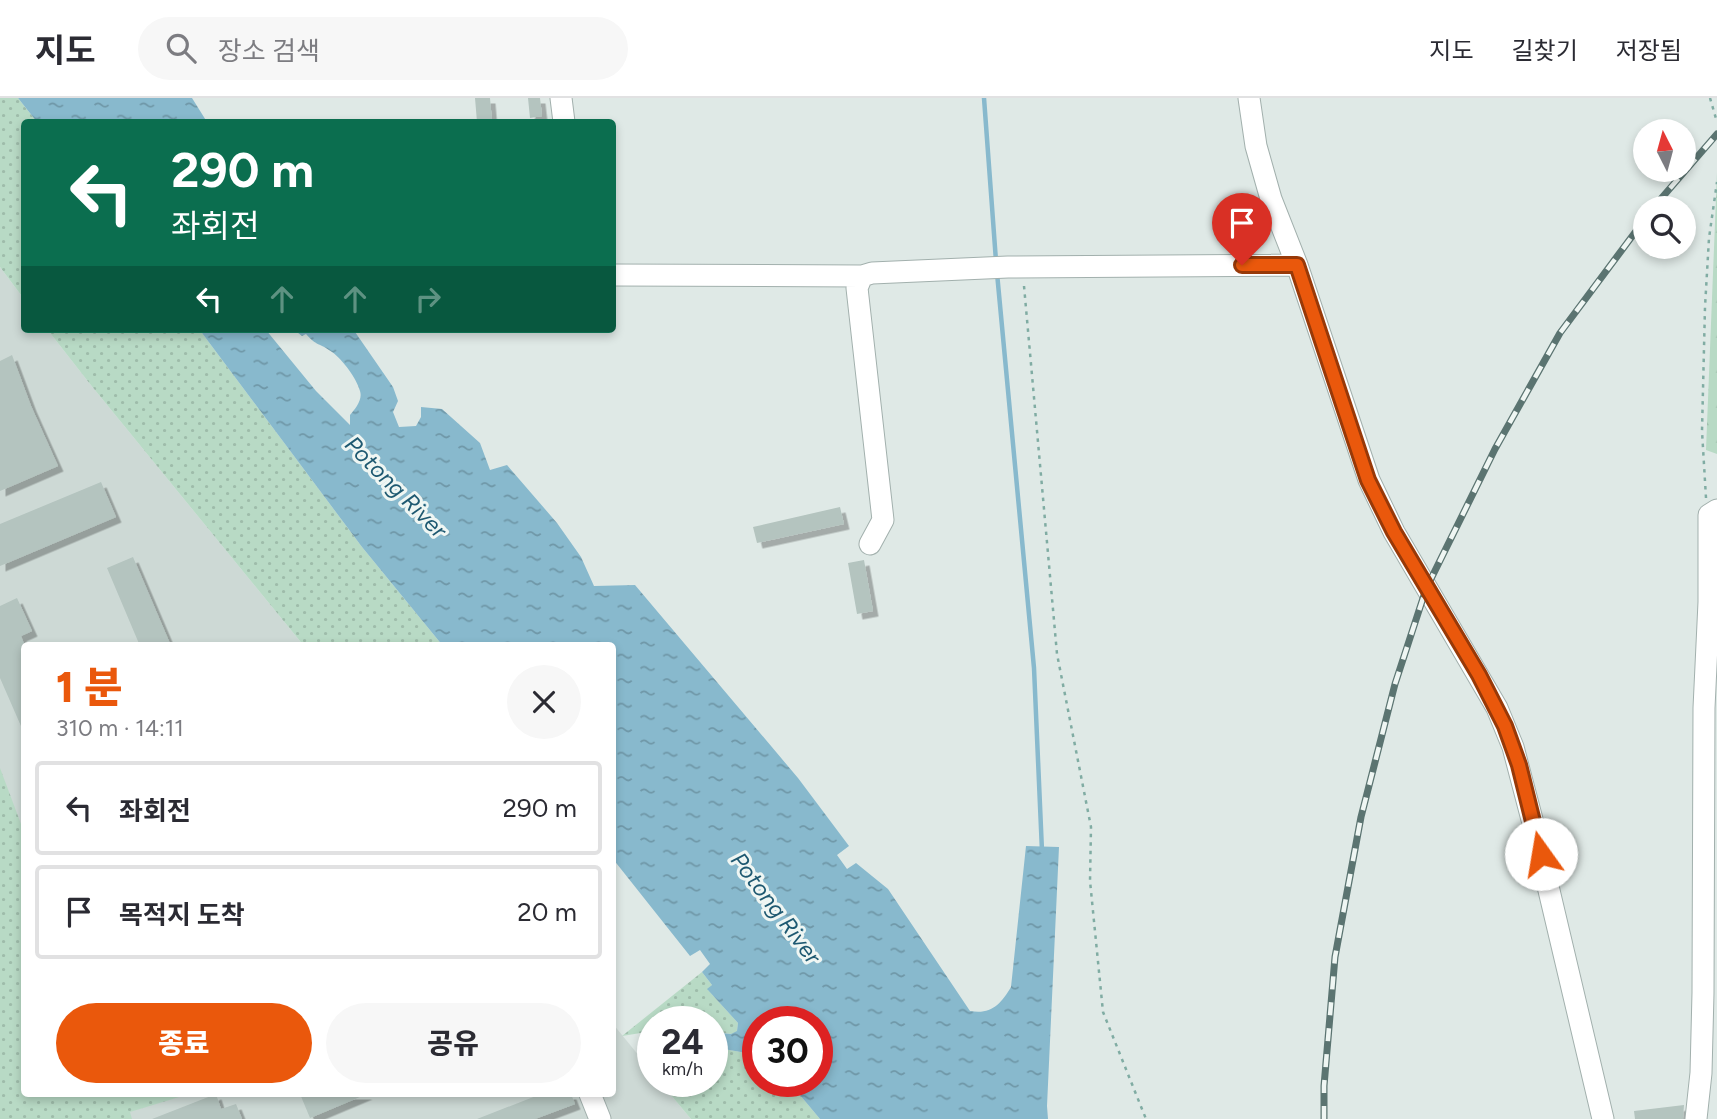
<!DOCTYPE html>
<html lang="ko">
<meta charset="utf-8">
<style>
:root{--surface:#fff;--page:#f7f7f7;--text:#2b2b33;--muted:#7c7c81;--line:#e1e1e2;--accent:#ea580c}
body{margin:0;font-family:Figtree,"Noto Sans KR",sans-serif;background:var(--page);color:var(--text);height:100vh;display:flex;flex-direction:column;font-size:26px;white-space:nowrap}
*{box-sizing:border-box;margin:0}
p{font-size:23px;color:var(--muted)}
.icon{flex:none;width:38px;height:38px;fill:none;stroke:currentColor;stroke-width:2;stroke-linecap:round;stroke-linejoin:round}
.map{position:relative;flex:1;overflow:hidden}
.sheet{position:absolute;left:21px;top:544px;width:595px;height:455px;display:flex;flex-direction:column;background:var(--surface);border-radius:7px;box-shadow:0 4px 10px #0003}
.sheet>*{flex:none}
.top-card{position:absolute;left:21px;top:21px;width:595px;height:214px;border-radius:7px;box-shadow:0 4px 10px #0003;background:#0b6e4f;color:#fff;overflow:hidden}
.needle{width:46px;rotate:354deg}
.buttons{position:absolute;left:1633px;top:21px;display:grid;gap:14px}
.buttons a{display:grid;place-items:center;width:63px;height:63px;border-radius:50%;background:var(--surface);box-shadow:0 4px 10px #0003;font-size:35px}
.speed{position:absolute;left:637px;top:908px;display:flex;gap:14px;font-size:35px;font-weight:700;text-align:center}
.speed>*{display:grid;place-content:center;width:91px;height:91px;border-radius:50%;background:var(--surface);box-shadow:0 4px 10px #0003;line-height:1}
.speed small{font-size:18px;font-weight:400}
.speed .limit{border:10px solid #d22;background:#fff;color:#111}
.pin{position:absolute;display:grid;place-items:center;width:60px;height:60px;color:#fff;margin:-72px -30px;border-radius:50% 50% 50% 0;rotate:-45deg;box-shadow:0 0 7px #0007}
.pin .icon{rotate:45deg}
.me{position:absolute;width:77px;margin:-38px;rotate:347deg;stroke-linejoin:round;filter:drop-shadow(0 0 5px #0008)}
.turn{display:flex;align-items:center;gap:24px;height:147px;padding:0 35px;font-size:32px}
.turn .icon{width:91px;height:91px;stroke-width:2.5}
.turn b{display:block;font-size:49px;line-height:60px}
.lanes{display:flex;align-items:center;height:66px;padding:0 35px;background:#0003;justify-content:center;gap:35px;direction:ltr}
.lanes .off{opacity:.35}
.round{display:grid;place-items:center;flex:none;width:74px;height:74px;border-radius:37px;background:var(--page)}
.headline{display:flex;align-items:center;justify-content:space-between;height:119px;padding:0 35px}
h1{font-size:42px;font-weight:800;line-height:52px;color:var(--accent)}
.cta{display:flex;gap:14px;margin-top:auto;padding:14px 35px}
.cta a{flex:1;height:80px;border-radius:42px;background:var(--accent);color:#fff;font-size:28px;font-weight:800;line-height:80px;text-align:center}
.cta a+a{background:var(--page);color:var(--text)}
ul{padding:0;list-style:none}
li{display:flex;align-items:center;gap:21px;height:94px;margin:0 14px 10px;padding:0 21px;border:4px solid var(--line);border-radius:7px}
li div{flex:1}
li b{display:block;font-size:26px}
li em{font-style:normal}
header{display:flex;align-items:center;gap:42px;box-sizing:border-box;height:98px;padding:0 35px;background:var(--surface);border-bottom:2px solid var(--line)}
header strong{font-size:33px}
nav{display:flex;gap:38px;margin-inline-start:auto;font-size:24px}
.search{width:490px;height:63px;background:var(--page);display:flex;align-items:center;gap:18px;box-sizing:border-box;padding:0 24px;border-radius:38px;color:var(--muted);font-size:26px}
.map>svg:first-child{display:block}
</style>
<header>
<strong>지도</strong>
<div class="search"><svg class="icon" aria-label="search" viewBox="0 0 24 24"><circle cx="10" cy="10" r="6"/><path d="M15 15l6 6"/></svg>장소 검색</div>
<nav><a>지도</a><a>길찾기</a><a>저장됨</a></nav>
</header>
<div class="map">
<svg width="1717" height="1021" viewBox="0 0 1717 1021">
<defs>
<pattern id="grass-dots" width="8" height="8" patternUnits="userSpaceOnUse" patternTransform="scale(1.75)"><rect width="8" height="8" fill="#b8dac5"/><path d="M2 2h.1M6 6h.1" fill="none" stroke="#9ebcaa" stroke-width="1.8" stroke-linecap="round"/></pattern>
<pattern id="forest-firs" width="22" height="20" patternUnits="userSpaceOnUse" patternTransform="scale(1.75)"><rect width="22" height="20" fill="#b8dac5"/><path d="M5 1l3.5 6h-7zM16 11l3.5 6h-7z" fill="#9ebcaa"/></pattern>
<pattern id="water-ripples" width="26" height="14" patternUnits="userSpaceOnUse" patternTransform="scale(1.75)"><rect width="26" height="14" fill="#88b9cd"/><path d="M2 4q2-2 4 0t4 0M15 11q2-2 4 0t4 0" fill="none" stroke="#6f97a7"/></pattern>
<filter id="shadow"><feDropShadow dx="5.5" dy="5.5" stdDeviation="0" flood-color="#0004"/></filter>
</defs>
<rect width="100%" height="100%" fill="#dfe9e6"/>
<!-- built -->
<path fill="#cdd9d5" d="M0,169L24,201V231H47L90,286L304,548H24V996H612L613,926L653,975V984H660L691,1021H0Z"/>
<!-- grass -->
<path fill="url(#grass-dots)" d="M0,0H18L37,24H24V201L0,169Z
M47,231H199L362,449L443,548H304L90,286Z
M0,670L24,734V996H189L130,1014L132,1021H0Z
M702,874L712,887L708,892L738,925L737,934L732,936L712,934V924H653V933L622,938Z
M712,949L758,957V984H789L820,1021H691L660,984H712Z"/>
<!-- forest -->
<path fill="url(#forest-firs)" d="M1717,74V356L1706,352Z"/>
<!-- water -->
<path fill="url(#water-ripples)" d="M18,0H192L207,24H37Z
M199,231L266,232L316,293L350,327V317C355,311 363,302 360,293C357,281 343,262 332,254C320,245 316,248 306,236L302,238L293,231H353L393,289L398,303L393,314L399,329L416,328L421,319V309L442,311L480,345L490,372L507,367L557,425L581,459L594,488L635,487L798,680L849,748L837,757L847,771L856,765L888,791L970,913C991,917 1001,906 1011,889L1026,748L1059,749L1047,1008L1048,1021H820L789,984H817V924H758V957L712,949V934L731,936L737,933L738,925L707,891L712,887L702,874L710,866L700,852L690,858L613,761L612,548H443L362,449Z"/>
<g fill="none" stroke-linecap="round" stroke-linejoin="round">
<!-- stream -->
<path stroke="#88b9cd" stroke-width="4.5" d="M984,0L996,163
M997,175L1034,570L1042,753"/>
</g>
<!-- building -->
<path fill="#b4c4bf" filter="url(#shadow)" d="M475,0H490L492,24H477Z
M528,0H540L542,18L530,20Z
M12,257L31,308L58,368L0,393V263Z
M101,384L116,419L0,468V426Z
M840,409L844,426L757,445L753,429Z
M133,459L171,548H140L107,470Z
M864,462L873,513L857,516L848,465Z
M17,500L32,533L21,538L24,546V635L0,580V508Z
M216,996L221,1011L236,1006L242,1021H152Z
M300,996H367L310,1020Z
M541,996H571L575,1006L535,1021H477Z
M1684,1007L1683,1021H1635L1634,1013Z"/>
<g fill="none" stroke-linecap="round" stroke-linejoin="round">
<defs>
<path id="minor" d="M561,0L564,24
M1249,0L1256,48L1271,101L1297,167L1369,382L1394,434L1497,610L1513,649L1534,729L1603,1021
M612,177L862,178
M870,446L883,422L857,190L862,178L872,175L1008,169L1297,167
M590,996L600,1021
M1696,1021L1701,975L1703,895L1704,610L1709,504V417L1717,412"/>
</defs>
<!-- minor casing -->
<use href="#minor" stroke="#a2b0ad" stroke-width="23"/>
<!-- path -->
<path stroke="#80aca3" stroke-width="2.5" stroke-dasharray="3.5 5" stroke-linecap="butt" d="M1710,0L1717,24
M1024,188L1057,556L1091,729L1090,783L1103,914L1146,1021
M1706,400L1702,333L1705,209L1709,140L1717,84"/>
<!-- minor -->
<use href="#minor" stroke="#fff" stroke-width="21"/>
<defs>
<path id="rail" d="M1653,110L1717,36
M1324,1021V988L1335,859L1361,719L1395,586L1426,491L1495,351L1560,235L1645,121"/>
</defs>
<!-- rail casing -->
<use href="#rail" stroke="#5b7471" stroke-width="7"/>
<!-- rail -->
<use href="#rail" stroke="#eff6f3" stroke-width="4.5" stroke-dasharray="13" stroke-linecap="butt"/>
</g>
<g fill="none" stroke-linecap="round" stroke-linejoin="round">
<defs>
<path id="route" d="M1242,167H1297L1368,382L1394,434L1479,577L1505,628L1519,667L1541,756"/>
</defs>
<!-- route casing -->
<use href="#route" stroke="#983908" stroke-width="18"/>
<!-- route -->
<use href="#route" stroke="#ea580c" stroke-width="12"/>
</g>
<g text-anchor="middle" stroke-width="6" stroke-linejoin="round" paint-order="stroke">
<!-- water labels -->
<g font-size="23" font-style="italic" fill="#1e5971" stroke="#eff6f3">
<text transform="translate(396 389) rotate(45)" y="8">Potong River</text>
<text transform="translate(776 810) rotate(53)" y="8">Potong River</text>
</g>
</g>
</svg>
<div class="buttons">
<a><svg class="needle" viewBox="-14 -14 28 28"><path d="M0-13l5 13h-10z" fill="#e53935"/><path d="M0 13l5-13h-10z" fill="#7c7c81"/></svg></a>
<a><svg class="icon" aria-label="search" viewBox="0 0 24 24"><circle cx="10" cy="10" r="6"/><path d="M15 15l6 6"/></svg></a>
</div>
<div class="speed"><div>24<small>km/h</small></div><div class="limit">30</div></div>
<div class="pin" style="left:1242px;top:167px;background:#d93025"><svg class="icon" aria-label="arrive" viewBox="0 0 24 24"><path d="M6 21V4h12l-3 4 3 4H6"/></svg></div>
<svg class="me" style="left:1541px;top:756px" viewBox="-20 -20 40 40"><circle r="19" fill="#fff"/><path d="M0-13L10 11 0 6-10 11z" fill="#ea580c"/></svg>
<div class="top-card">
<div class="turn"><svg class="icon" aria-label="left" viewBox="0 0 24 24"><path d="M17 20v-9H6M10 6l-5 5 5 5"/></svg><div><b>290 m</b>좌회전</div></div>
<div class="lanes"><svg class="icon" aria-label="left" viewBox="0 0 24 24"><path d="M17 20v-9H6M10 6l-5 5 5 5"/></svg><svg class="icon off" aria-label="ahead" viewBox="0 0 24 24"><path d="M12 20V5M6 11l6-6 6 6"/></svg><svg class="icon off" aria-label="ahead" viewBox="0 0 24 24"><path d="M12 20V5M6 11l6-6 6 6"/></svg><svg class="icon off" aria-label="right" viewBox="0 0 24 24"><path d="M7 20v-9h11M14 6l5 5-5 5"/></svg></div>
</div>
<section class="sheet">
<div class="headline"><div><h1>1 분</h1><p>310 m · 14:11</p></div><a class="round"><svg class="icon" aria-label="close" viewBox="0 0 24 24"><path d="M6 6l12 12M18 6L6 18"/></svg></a></div>
<ul>
<li><svg class="icon" aria-label="left" viewBox="0 0 24 24"><path d="M17 20v-9H6M10 6l-5 5 5 5"/></svg><div><b>좌회전</b></div><em>290 m</em></li>
<li><svg class="icon" aria-label="arrive" viewBox="0 0 24 24"><path d="M6 21V4h12l-3 4 3 4H6"/></svg><div><b>목적지 도착</b></div><em>20 m</em></li>
</ul>
<div class="cta"><a>종료</a><a>공유</a></div>
</section>
</div>
